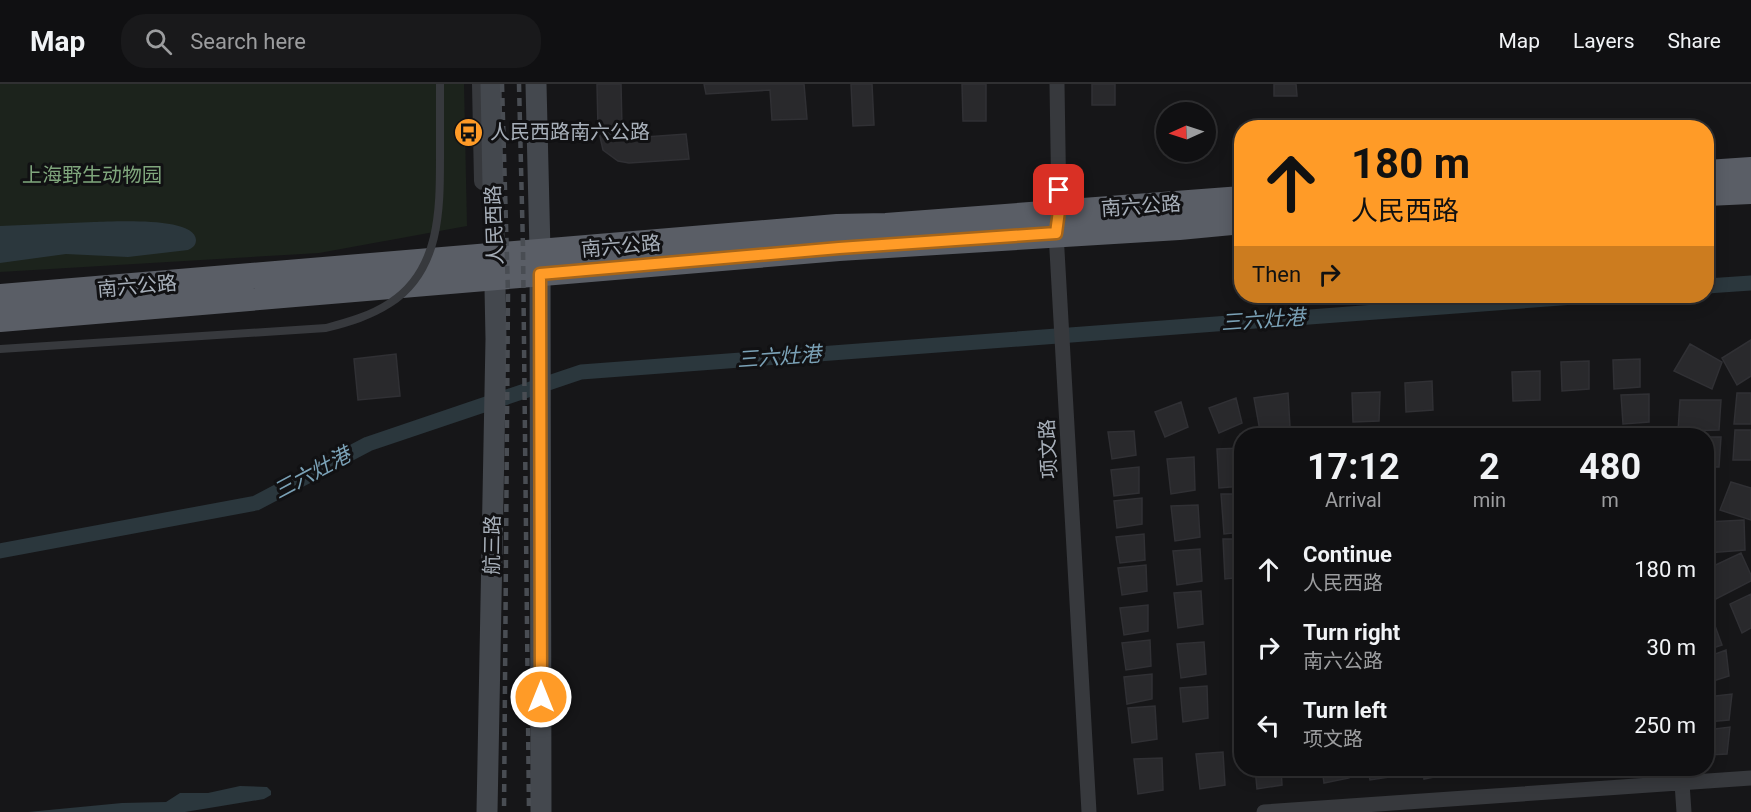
<!DOCTYPE html>
<meta charset="utf-8">
<style>
:root{--surface:#101012;--page:#19191b;--text:#f1f3f6;--muted:#9c9d9f;--line:#303032}
body{margin:0;font-family:Roboto,"Noto Sans SC",sans-serif;background:var(--page);color:var(--text);height:100vh;display:flex;flex-direction:column;font-size:22px;white-space:nowrap}
*{box-sizing:border-box;margin:0}
p{font-size:20px;color:var(--muted)}
.icon{flex:none;width:33px;height:33px;fill:none;stroke:currentColor;stroke-width:2;stroke-linecap:round;stroke-linejoin:round}
.map{position:relative;flex:1;overflow:hidden}
.details{position:absolute;left:1234px;top:344px;width:480px;height:348px;display:flex;flex-direction:column;background:var(--surface);border-radius:24px;box-shadow:0 3px 15px #0003,0 0 0 2px var(--line)}
.details>*{flex:none}
.hud{position:absolute;left:1234px;top:36px;width:480px;height:183px;border-radius:24px;box-shadow:0 3px 15px #0003,0 0 0 2px var(--line);background:#ff9b27;color:#111;overflow:hidden}
.needle{width:39px;rotate:267deg}
.controls{position:absolute;left:1156px;top:18px;display:grid;gap:12px}
.controls a{display:grid;place-items:center;width:60px;height:60px;border-radius:50%;background:var(--surface);box-shadow:0 3px 15px #0003,0 0 0 2px var(--line);font-size:30px}
.pin{position:absolute;display:grid;place-items:center;width:51px;height:51px;color:#fff;margin:-26px;border-radius:12px;box-shadow:0 3px 9px #0006}
.me{position:absolute;width:66px;margin:-33px;rotate:0deg;stroke-linejoin:round;filter:drop-shadow(0 0 4px #0008)}
.turn{display:flex;align-items:center;gap:21px;height:126px;padding:0 18px;font-size:27px}
.turn .icon{width:78px;height:78px;stroke-width:2.5}
.turn b{display:block;font-size:42px;line-height:51px}
.then{display:flex;align-items:center;height:57px;padding:0 18px;background:#0003;gap:12px;font-size:22px}
.eta{display:flex;justify-content:space-evenly;align-items:center;height:102px;text-align:center}
.eta b{font-size:36px;font-weight:700;line-height:42px}
ul{padding:0;list-style:none}
li{display:flex;align-items:center;gap:18px;height:78px;padding:0 18px}
li div{flex:1}
li b{display:block;font-size:22px}
li em{font-style:normal}
header{display:flex;align-items:center;gap:36px;box-sizing:border-box;height:84px;padding:0 30px;background:var(--surface);border-bottom:2px solid var(--line)}
header strong{font-size:28px}
nav{display:flex;gap:33px;margin-inline-start:auto;font-size:21px}
.search{width:420px;height:54px;background:var(--page);display:flex;align-items:center;gap:15px;box-sizing:border-box;padding:0 21px;border-radius:24px;color:var(--muted);font-size:22px}
.map>svg:first-child{display:block}
</style>
<header>
<strong>Map</strong>
<div class="search"><svg class="icon" aria-label="search" viewBox="0 0 24 24"><circle cx="10" cy="10" r="6"/><path d="M15 15l6 6"/></svg>Search here</div>
<nav><a>Map</a><a>Layers</a><a>Share</a></nav>
</header>
<div class="map">
<svg width="1751" height="728" viewBox="0 0 1751 728">
<rect width="100%" height="100%" fill="#161618"/>
<!-- green -->
<path fill="#1c231c" d="M0,0H464L467,142L319,169L0,188Z"/>
<!-- water -->
<path fill="#2b373d" d="M94,138C111,138 195,132 196,156C196,162 192,164 188,166L128,173L66,170L0,179V142Z
M240,702L267,703L271,707V711L264,715L185,728H28L122,719L166,718L180,709H208Z"/>
<g fill="none" stroke-linecap="round" stroke-linejoin="round">
<!-- canal -->
<path stroke="#2b373d" stroke-width="15" d="M1707,202L1751,199
M0,467L256,419L368,360L581,288L1587,212"/>
</g>
<!-- building -->
<path fill="#29292c" stroke="#303034" stroke-width="1.5" d="M597,0H621L622,43L631,54L686,50L689,75L629,79L618,77L603,66L598,44Z
M704,0H804L807,35L772,36L770,6L706,10Z
M851,0H872L874,41L853,42Z
M962,0H986V37H963Z
M1092,0H1115V21H1092Z
M1274,0H1296L1297,12H1274Z
M1751,256V292L1737,301L1722,274Z
M1690,260L1722,278L1712,305L1674,287Z
M396,270L400,312L358,316L354,275Z
M1640,275V303L1614,305L1613,276Z
M1589,277V305L1562,307L1561,278Z
M1540,287V316L1513,317L1512,288Z
M1432,297L1433,326L1406,328L1405,299Z
M1380,308L1379,337L1353,338L1352,309Z
M1288,309L1290,343L1260,347L1254,314Z
M1737,309H1751V340H1734Z
M1649,310V338L1623,340L1621,311Z
M1236,314L1242,339L1219,349L1209,324Z
M1680,316H1721L1719,346L1678,347Z
M1181,318L1188,343L1165,353L1155,328Z
M1596,343L1597,351H1566V344Z
M1651,345V351H1623V346Z
M1735,346H1751V376H1733Z
M1134,347L1136,371L1112,375L1108,348Z
M1545,347V351H1514V348Z
M1707,353H1721L1719,383H1707Z
M1242,364V402L1219,404L1217,365Z
M1194,373L1195,406L1171,410L1167,375Z
M1139,383V409L1114,412L1111,386Z
M1731,398L1751,404V436L1720,426Z
M1221,410H1242V448L1224,450Z
M1142,414V440L1117,444L1114,417Z
M1198,421L1200,453L1175,457L1171,422Z
M1744,436L1745,466L1707,469V438Z
M1144,450L1145,476L1120,479L1116,453Z
M1223,455H1242V493L1225,495Z
M1200,465L1202,497L1177,501L1173,467Z
M1741,469L1751,491V497L1716,515L1707,492V485Z
M1146,481L1147,507L1122,511L1118,484Z
M1201,507L1203,540L1178,544L1174,509Z
M1751,510V544L1742,549L1730,520Z
M1148,521V547L1124,551L1120,524Z
M1710,528L1722,561L1707,566V529Z
M1150,556L1151,582L1126,586L1122,559Z
M1238,557H1242V589Z
M1204,558L1206,590L1181,594L1177,560Z
M1726,566L1729,592L1707,599V573Z
M1152,590V615L1127,620L1124,593Z
M1207,602L1208,634L1183,638L1180,604Z
M1238,608H1242V643Z
M1732,610L1729,636L1707,638V613Z
M1155,622L1157,655L1132,659L1128,624Z
M1730,643L1727,670L1707,671V646Z
M1223,668L1225,701L1200,705L1196,670Z
M1162,674L1163,706L1138,710L1134,675Z
M1255,684H1281L1282,701L1257,705Z
M1322,684H1348L1349,694L1324,699Z
M1368,684H1394L1395,692L1370,696Z
M1422,684H1448L1449,690L1424,695Z
M1469,684H1495V688L1470,692Z"/>
<g fill="none" stroke-linecap="round" stroke-linejoin="round">
<!-- minor -->
<path stroke="#37393d" stroke-width="15" d="M1057,0L1059,127L1056,149L1089,728
M1682,699L1684,728
M1264,728L1751,694"/>
<!-- tertiary -->
<path stroke="#37393d" stroke-width="18" d="M481,0L483,97"/>
<!-- secondary -->
<path stroke="#44484e" stroke-width="21" d="M536,0L540,167L541,728
M487,728L496,255L491,0"/>
<!-- trunk -->
<path stroke="#5a5e66" stroke-width="26" d="M1707,89L1751,86
M1707,109L1751,107
M0,213L837,143L886,142L1242,115
M0,235L839,164L1179,143L1242,137"/>
<!-- rail -->
<path stroke="#494d53" stroke-width="4.5" stroke-dasharray="8 6" stroke-linecap="butt" d="M502,0L508,210L504,728
M519,0L523,164L529,728"/>
<!-- service-bridge -->
<path stroke="#37393d" stroke-width="8" d="M0,265L326,244C349,238 370,232 390,219C440,187 440,126 440,74C440,49 440,25 440,0"/>
</g>
<g fill="none" stroke-linecap="round" stroke-linejoin="round">
<defs>
<path id="route" d="M541,613L540,190L839,164L1056,149L1059,127V106"/>
</defs>
<!-- route casing -->
<use href="#route" stroke="#a66519" stroke-width="15"/>
<!-- route -->
<use href="#route" stroke="#ff9b27" stroke-width="10"/>
</g>
<!-- icons -->
<defs>
<symbol id="bus-disc" viewBox="-11 -11 22 22"><circle r="9.5" fill="#ff9b27" stroke="#111113"/><path d="M-5-6H5V4H4V6H2V4H-2V6H-4V4H-5ZM-3.5-4V0h7V-4ZM-3.5 1.2v1.5H-2V1.2ZM2 1.2v1.5H3.5V1.2Z" fill="#111"/></symbol>
</defs>
<g fill-rule="evenodd">
<use href="#bus-disc" x="452" y="32" width="33" height="33"/>
</g>
<g text-anchor="middle" stroke-width="6" stroke-linejoin="round" paint-order="stroke">
<!-- poi labels -->
<g font-size="20" fill="#a7afb9" stroke="#111113" text-anchor="start">
<text x="490" y="55">人民西路南六公路</text>
</g>
<!-- park labels -->
<g font-size="20" fill="#7fa67c" stroke="#111113">
<text x="92" y="98">上海野生动物园</text>
</g>
<!-- street labels -->
<g font-size="20" fill="#a7afb9" stroke="#111113">
<text transform="translate(1141 122) rotate(-4)" y="7">南六公路</text>
<text transform="translate(494 141) rotate(-92)" y="7">人民西路</text>
<text transform="translate(621 162) rotate(-5)" y="7">南六公路</text>
<text transform="translate(137 202) rotate(-5)" y="7">南六公路</text>
<text transform="translate(1048 365) rotate(-93)" y="7">项文路</text>
<text transform="translate(492 461) rotate(-89)" y="7">航三路</text>
</g>
<!-- water labels -->
<g font-size="21" font-style="italic" fill="#7ba2b7" stroke="#111113">
<text transform="translate(1263 236) rotate(-4)" y="7">三六灶港</text>
<text transform="translate(779 273) rotate(-4)" y="7">三六灶港</text>
<text transform="translate(312 389) rotate(-28)" y="7">三六灶港</text>
</g>
</g>
</svg>
<div class="controls">
<a><svg class="needle" viewBox="-14 -14 28 28"><path d="M0-13l5 13h-10z" fill="#e53935"/><path d="M0 13l5-13h-10z" fill="#9c9d9f"/></svg></a>
</div>
<div class="pin" style="left:1059px;top:106px;background:#d93025"><svg class="icon" aria-label="arrive" viewBox="0 0 24 24"><path d="M6 21V4h12l-3 4 3 4H6"/></svg></div>
<svg class="me" style="left:541px;top:613px" viewBox="-20 -20 40 40"><circle r="17" fill="#ff9b27" stroke="#fff" stroke-width="3"/><path d="M0-11L8 9 0 5-8 9z" fill="#fff"/></svg>
<div class="hud">
<div class="turn"><svg class="icon" aria-label="ahead" viewBox="0 0 24 24"><path d="M12 20V5M6 11l6-6 6 6"/></svg><div><b>180 m</b>人民西路</div></div>
<div class="then">Then<svg class="icon" aria-label="right" viewBox="0 0 24 24"><path d="M7 20v-9h11M14 6l5 5-5 5"/></svg></div>
</div>
<section class="details">
<div class="eta">
<div><b>17:12</b><p>Arrival</p></div>
<div><b>2</b><p>min</p></div>
<div><b>480</b><p>m</p></div>
</div>
<ul>
<li><svg class="icon" aria-label="ahead" viewBox="0 0 24 24"><path d="M12 20V5M6 11l6-6 6 6"/></svg><div><b>Continue</b><p>人民西路</p></div><em>180 m</em></li>
<li><svg class="icon" aria-label="right" viewBox="0 0 24 24"><path d="M7 20v-9h11M14 6l5 5-5 5"/></svg><div><b>Turn right</b><p>南六公路</p></div><em>30 m</em></li>
<li><svg class="icon" aria-label="left" viewBox="0 0 24 24"><path d="M17 20v-9H6M10 6l-5 5 5 5"/></svg><div><b>Turn left</b><p>项文路</p></div><em>250 m</em></li>
</ul>
</section>
</div>
